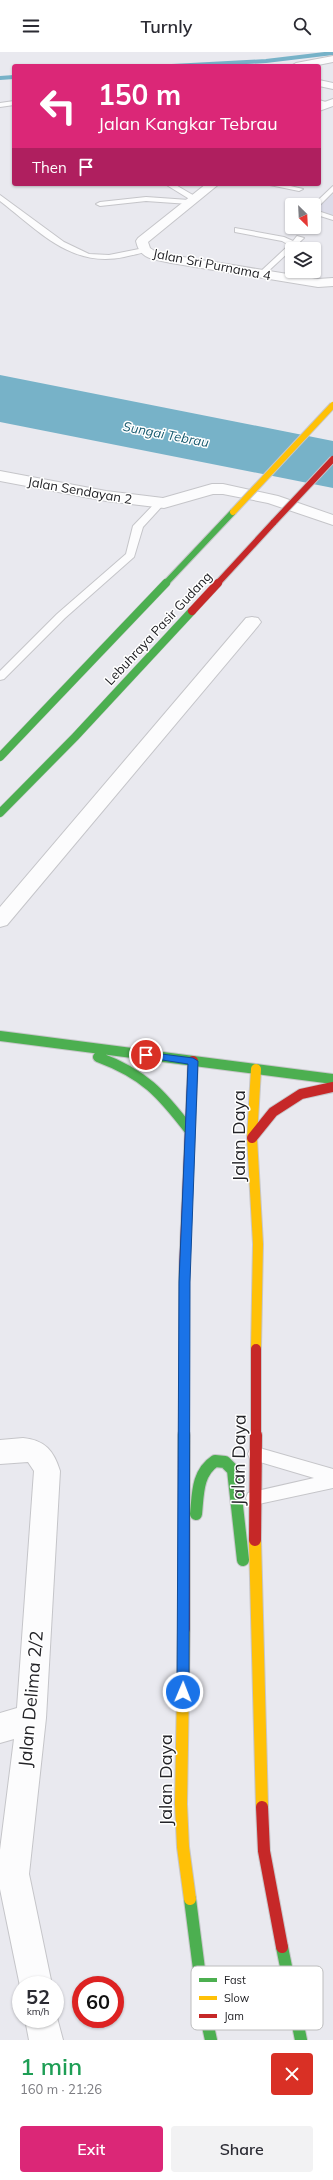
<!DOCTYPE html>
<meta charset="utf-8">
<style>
:root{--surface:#fff;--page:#f2f2f3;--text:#2b2b33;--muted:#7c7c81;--accent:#db2777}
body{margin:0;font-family:Mulish,sans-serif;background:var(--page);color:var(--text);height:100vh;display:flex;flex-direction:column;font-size:15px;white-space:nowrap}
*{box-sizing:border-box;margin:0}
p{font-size:13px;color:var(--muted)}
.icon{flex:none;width:22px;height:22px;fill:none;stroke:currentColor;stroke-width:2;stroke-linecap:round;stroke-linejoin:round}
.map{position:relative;height:1988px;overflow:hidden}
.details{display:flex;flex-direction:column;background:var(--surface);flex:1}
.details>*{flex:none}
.hud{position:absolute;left:12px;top:12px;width:309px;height:122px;border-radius:4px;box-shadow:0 1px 3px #0004;background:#db2777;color:#fff;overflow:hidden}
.needle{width:26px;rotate:156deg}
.controls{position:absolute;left:285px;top:146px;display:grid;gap:8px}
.controls a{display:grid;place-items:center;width:36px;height:36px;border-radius:4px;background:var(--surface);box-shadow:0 1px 3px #0004;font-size:20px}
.speed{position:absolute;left:12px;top:1924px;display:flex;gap:8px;font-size:20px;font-weight:700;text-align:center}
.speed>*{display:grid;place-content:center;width:52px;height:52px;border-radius:50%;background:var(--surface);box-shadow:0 1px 3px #0004;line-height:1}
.speed small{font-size:10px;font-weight:400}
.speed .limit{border:6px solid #d22;background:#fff;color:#111}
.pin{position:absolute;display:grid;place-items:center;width:34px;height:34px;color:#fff;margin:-17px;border:2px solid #fff;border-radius:50%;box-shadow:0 1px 4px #0007}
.me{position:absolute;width:44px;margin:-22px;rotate:1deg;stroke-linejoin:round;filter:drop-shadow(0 0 3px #0008)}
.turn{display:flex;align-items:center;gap:14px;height:84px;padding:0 20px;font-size:18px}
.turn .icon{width:52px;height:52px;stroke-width:2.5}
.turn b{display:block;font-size:28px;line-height:34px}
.then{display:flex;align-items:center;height:38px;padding:0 20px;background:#0003;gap:8px;font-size:15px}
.round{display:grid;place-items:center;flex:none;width:42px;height:42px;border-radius:4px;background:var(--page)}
.summary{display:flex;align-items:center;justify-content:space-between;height:68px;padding:0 20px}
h1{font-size:24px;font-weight:600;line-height:30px;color:#1e9e55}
.cta{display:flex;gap:8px;margin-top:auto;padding:8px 20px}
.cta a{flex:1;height:46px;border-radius:4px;background:var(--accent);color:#fff;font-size:16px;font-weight:600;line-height:46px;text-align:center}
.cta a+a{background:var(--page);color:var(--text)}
header{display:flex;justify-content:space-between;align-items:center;height:52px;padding:0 20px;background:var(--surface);font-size:18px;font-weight:600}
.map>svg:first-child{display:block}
</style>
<header><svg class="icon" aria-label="menu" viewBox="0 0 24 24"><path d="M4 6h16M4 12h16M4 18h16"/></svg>Turnly<svg class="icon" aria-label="search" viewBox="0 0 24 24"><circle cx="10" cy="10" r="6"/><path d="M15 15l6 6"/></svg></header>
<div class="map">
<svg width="333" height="1988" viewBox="0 0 333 1988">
<rect width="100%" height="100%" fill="#e9e9ef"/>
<!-- built -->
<path fill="#dcdce9" d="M333,142V164L318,159L319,154Z"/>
<!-- water -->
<path fill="#77b2c8" d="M0,323L333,389V436L0,370Z"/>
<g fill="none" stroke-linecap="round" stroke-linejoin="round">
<!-- stream -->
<path stroke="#77b2c8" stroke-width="4" d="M172,14L266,9L333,1
M0,26L14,25"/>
<defs>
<path id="lane" d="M319,48L329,51L330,52L327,54L319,52Z
M14,49V53L0,55V51Z
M165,132H174L198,146L191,148Z
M265,132H282L303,137L299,139Z
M333,134V140L315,158L333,164V168L314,162L313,153Z
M0,143L64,190L89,202L109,203L144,196L148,198C142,202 131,203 124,205C71,216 39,179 0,149Z
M146,145L189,148L193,150L189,152L146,149L100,154L96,152L100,150Z
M235,176L284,185L293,189L297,184L304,186L263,224L259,222L260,220L289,193L282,189L235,180Z
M160,448L165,451L143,475L134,505L65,566L4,627L0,628V619L57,562L126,502L133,474L157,449Z
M256,1395L333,1417V1436L254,1453L248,1451L246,1446L248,1441L314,1426L250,1407L248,1402L250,1397Z"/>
<path id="street" d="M333,4V10L313,14H291L296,11Z
M319,28L333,31V37L319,34Z
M333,47V54L319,59V52Z
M206,132H219L148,190L150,196L156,200L171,203L318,227L333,226V234L318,235L171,211C154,207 140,208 136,189L138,186Z
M0,419L106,439L163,446L212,432H223L278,444L333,463V473L268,451L223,442H213L164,456L106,449L0,429Z
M252,565L258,566L261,570L258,574L7,873L0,875V855L246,566Z
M23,1386C45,1388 54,1399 60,1419L46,1666L29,1822L52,1933H21V1939L0,1837V1798L14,1687L0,1691V1661L17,1656L34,1419L28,1410L0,1412V1388Z
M55,1958L63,1988H29L25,1967H55Z"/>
<path id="fast-far3" d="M165,532L233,460"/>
<path id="fast-far2" d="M0,705L166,531
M0,761L75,685L192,559"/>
<path id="fast-far1" d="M0,984L333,1027
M98,1005C144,1022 161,1041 190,1079
M184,1219V1384"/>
<path id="fast" d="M184,1383V1407
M196,1462C198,1442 197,1421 215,1409L225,1410L233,1418L243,1508
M190,1847L204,1956L211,1988
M282,1895L301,1988"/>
<path id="slow-far1" d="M256,1017L252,1086L258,1192L256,1297"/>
<path id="slow" d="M255,1488L262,1755
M184,1577L181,1752L183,1795L190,1847"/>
<path id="jam-far3" d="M217,532L274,470"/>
<path id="jam-far2" d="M192,559L218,531"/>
<path id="jam-far1" d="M252,1086L273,1060L301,1042L333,1035
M184,1219L193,1009
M256,1384V1297"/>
<path id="jam" d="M184,1407V1577
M255,1488L256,1383
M262,1755L264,1799L282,1895"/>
</defs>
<!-- lane casing -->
<use href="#lane" stroke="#c5c5c9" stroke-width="2"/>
<!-- street casing -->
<use href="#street" stroke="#c5c5c9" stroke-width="2"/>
<!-- fast-far3 casing -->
<use href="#fast-far3" stroke="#c7c7ca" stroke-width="8"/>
<!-- fast-far2 casing -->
<use href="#fast-far2" stroke="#c7c7ca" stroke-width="9"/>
<!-- fast-far1 casing -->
<use href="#fast-far1" stroke="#c7c7ca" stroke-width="12"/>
<!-- fast casing -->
<use href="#fast" stroke="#c7c7ca" stroke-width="14"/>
<!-- slow-far1 casing -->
<use href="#slow-far1" stroke="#c7c7ca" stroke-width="12"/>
<!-- slow casing -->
<use href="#slow" stroke="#c7c7ca" stroke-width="14"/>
<!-- jam-far3 casing -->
<use href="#jam-far3" stroke="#c7c7ca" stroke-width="8"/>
<!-- jam-far2 casing -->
<use href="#jam-far2" stroke="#c7c7ca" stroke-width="9"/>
<!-- jam-far1 casing -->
<use href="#jam-far1" stroke="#c7c7ca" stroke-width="12"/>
<!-- jam casing -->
<use href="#jam" stroke="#c7c7ca" stroke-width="14"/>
<!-- lane -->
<use href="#lane" fill="#fcfcfd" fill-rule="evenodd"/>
<!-- street -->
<use href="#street" fill="#fcfcfd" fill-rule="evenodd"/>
<!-- fast-far3 -->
<use href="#fast-far3" stroke="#4caf50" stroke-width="6"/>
<!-- fast-far2 -->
<use href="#fast-far2" stroke="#4caf50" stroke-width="8"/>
<!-- fast-far1 -->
<use href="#fast-far1" stroke="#4caf50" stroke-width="10"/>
<!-- fast -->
<use href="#fast" stroke="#4caf50" stroke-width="12"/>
<!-- slow-far1 -->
<use href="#slow-far1" stroke="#ffc107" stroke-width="10"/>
<!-- slow -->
<use href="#slow" stroke="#ffc107" stroke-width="12"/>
<!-- jam-far3 -->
<use href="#jam-far3" stroke="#c62828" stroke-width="6"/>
<!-- jam-far2 -->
<use href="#jam-far2" stroke="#c62828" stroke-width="8"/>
<!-- jam-far1 -->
<use href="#jam-far1" stroke="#c62828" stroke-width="10"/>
<!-- jam -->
<use href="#jam" stroke="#c62828" stroke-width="12"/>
<defs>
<path id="slow-bridge" d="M233,460L333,353"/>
<path id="jam-bridge" d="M274,470L333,407"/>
</defs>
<!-- slow-bridge casing -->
<use href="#slow-bridge" stroke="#c7c7ca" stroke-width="8" stroke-linecap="butt"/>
<!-- jam-bridge casing -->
<use href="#jam-bridge" stroke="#c7c7ca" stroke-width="8" stroke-linecap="butt"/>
<!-- slow-bridge -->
<use href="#slow-bridge" stroke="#ffc107" stroke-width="6"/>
<!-- jam-bridge -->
<use href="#jam-bridge" stroke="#c62828" stroke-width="6"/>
</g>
<!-- route -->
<path fill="#1a73e8" stroke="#114b97" d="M146,1000L193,1006L198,1009L190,1230L189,1640L187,1645L183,1646L179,1645L177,1640L179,1230L188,1012L143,1005L141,1003Z"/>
<g text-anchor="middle" stroke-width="3" stroke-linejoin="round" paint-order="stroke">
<!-- far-street labels -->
<g font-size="13" fill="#232327" stroke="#fff">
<text transform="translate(212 212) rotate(11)" y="5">Jalan Sri Purnama 4</text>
<text transform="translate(80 438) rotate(10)" y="5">Jalan Sendayan 2</text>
<text transform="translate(158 576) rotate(-47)" y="5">Lebuhraya Pasir Gudang</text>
</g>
<!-- far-water labels -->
<g font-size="13" font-style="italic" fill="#165a6f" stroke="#fff">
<text transform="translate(166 382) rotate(11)" y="5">Sungai Tebrau</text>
</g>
<!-- near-street labels -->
<g font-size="18" fill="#232327" stroke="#fff">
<text transform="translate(239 1084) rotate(-90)" y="6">Jalan Daya</text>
<text transform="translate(239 1408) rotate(-89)" y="6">Jalan Daya</text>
<text transform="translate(31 1647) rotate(-85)" y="6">Jalan Delima 2/2</text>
<text transform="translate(166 1728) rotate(-90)" y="6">Jalan Daya</text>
</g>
</g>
<!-- legend -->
<rect x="191" y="1914" width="132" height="64" rx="6" fill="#fff" stroke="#bdbdbe" stroke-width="1"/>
<rect x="199" y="1926" width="18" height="4" fill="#4caf50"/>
<rect x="199" y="1944" width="18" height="4" fill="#ffc107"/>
<rect x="199" y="1962" width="18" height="4" fill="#c62828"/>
<g font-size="11" fill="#232327">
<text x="224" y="1932">Fast</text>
<text x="224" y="1950">Slow</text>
<text x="224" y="1968">Jam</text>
</g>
</svg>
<div class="controls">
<a><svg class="needle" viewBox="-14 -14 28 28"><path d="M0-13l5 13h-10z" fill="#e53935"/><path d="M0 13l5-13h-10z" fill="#7c7c81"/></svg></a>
<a><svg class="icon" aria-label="layers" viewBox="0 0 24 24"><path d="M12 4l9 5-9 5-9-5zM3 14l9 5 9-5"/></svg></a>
</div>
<div class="speed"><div>52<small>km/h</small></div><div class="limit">60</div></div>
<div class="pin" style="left:146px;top:1003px;background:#d93025"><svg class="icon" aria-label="arrive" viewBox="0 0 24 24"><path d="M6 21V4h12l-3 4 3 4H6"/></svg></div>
<svg class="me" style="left:183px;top:1640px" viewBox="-20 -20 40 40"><circle r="17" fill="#1a73e8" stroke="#fff" stroke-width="3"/><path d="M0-11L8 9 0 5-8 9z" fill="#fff"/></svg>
<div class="hud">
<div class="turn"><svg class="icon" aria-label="left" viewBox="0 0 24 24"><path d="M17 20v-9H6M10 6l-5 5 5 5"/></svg><div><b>150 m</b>Jalan Kangkar Tebrau</div></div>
<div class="then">Then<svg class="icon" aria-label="arrive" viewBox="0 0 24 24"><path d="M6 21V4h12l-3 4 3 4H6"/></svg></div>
</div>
</div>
<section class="details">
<div class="summary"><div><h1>1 min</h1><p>160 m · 21:26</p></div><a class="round" style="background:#d93025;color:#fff"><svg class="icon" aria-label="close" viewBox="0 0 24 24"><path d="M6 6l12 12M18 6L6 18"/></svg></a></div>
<div class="cta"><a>Exit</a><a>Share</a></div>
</section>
